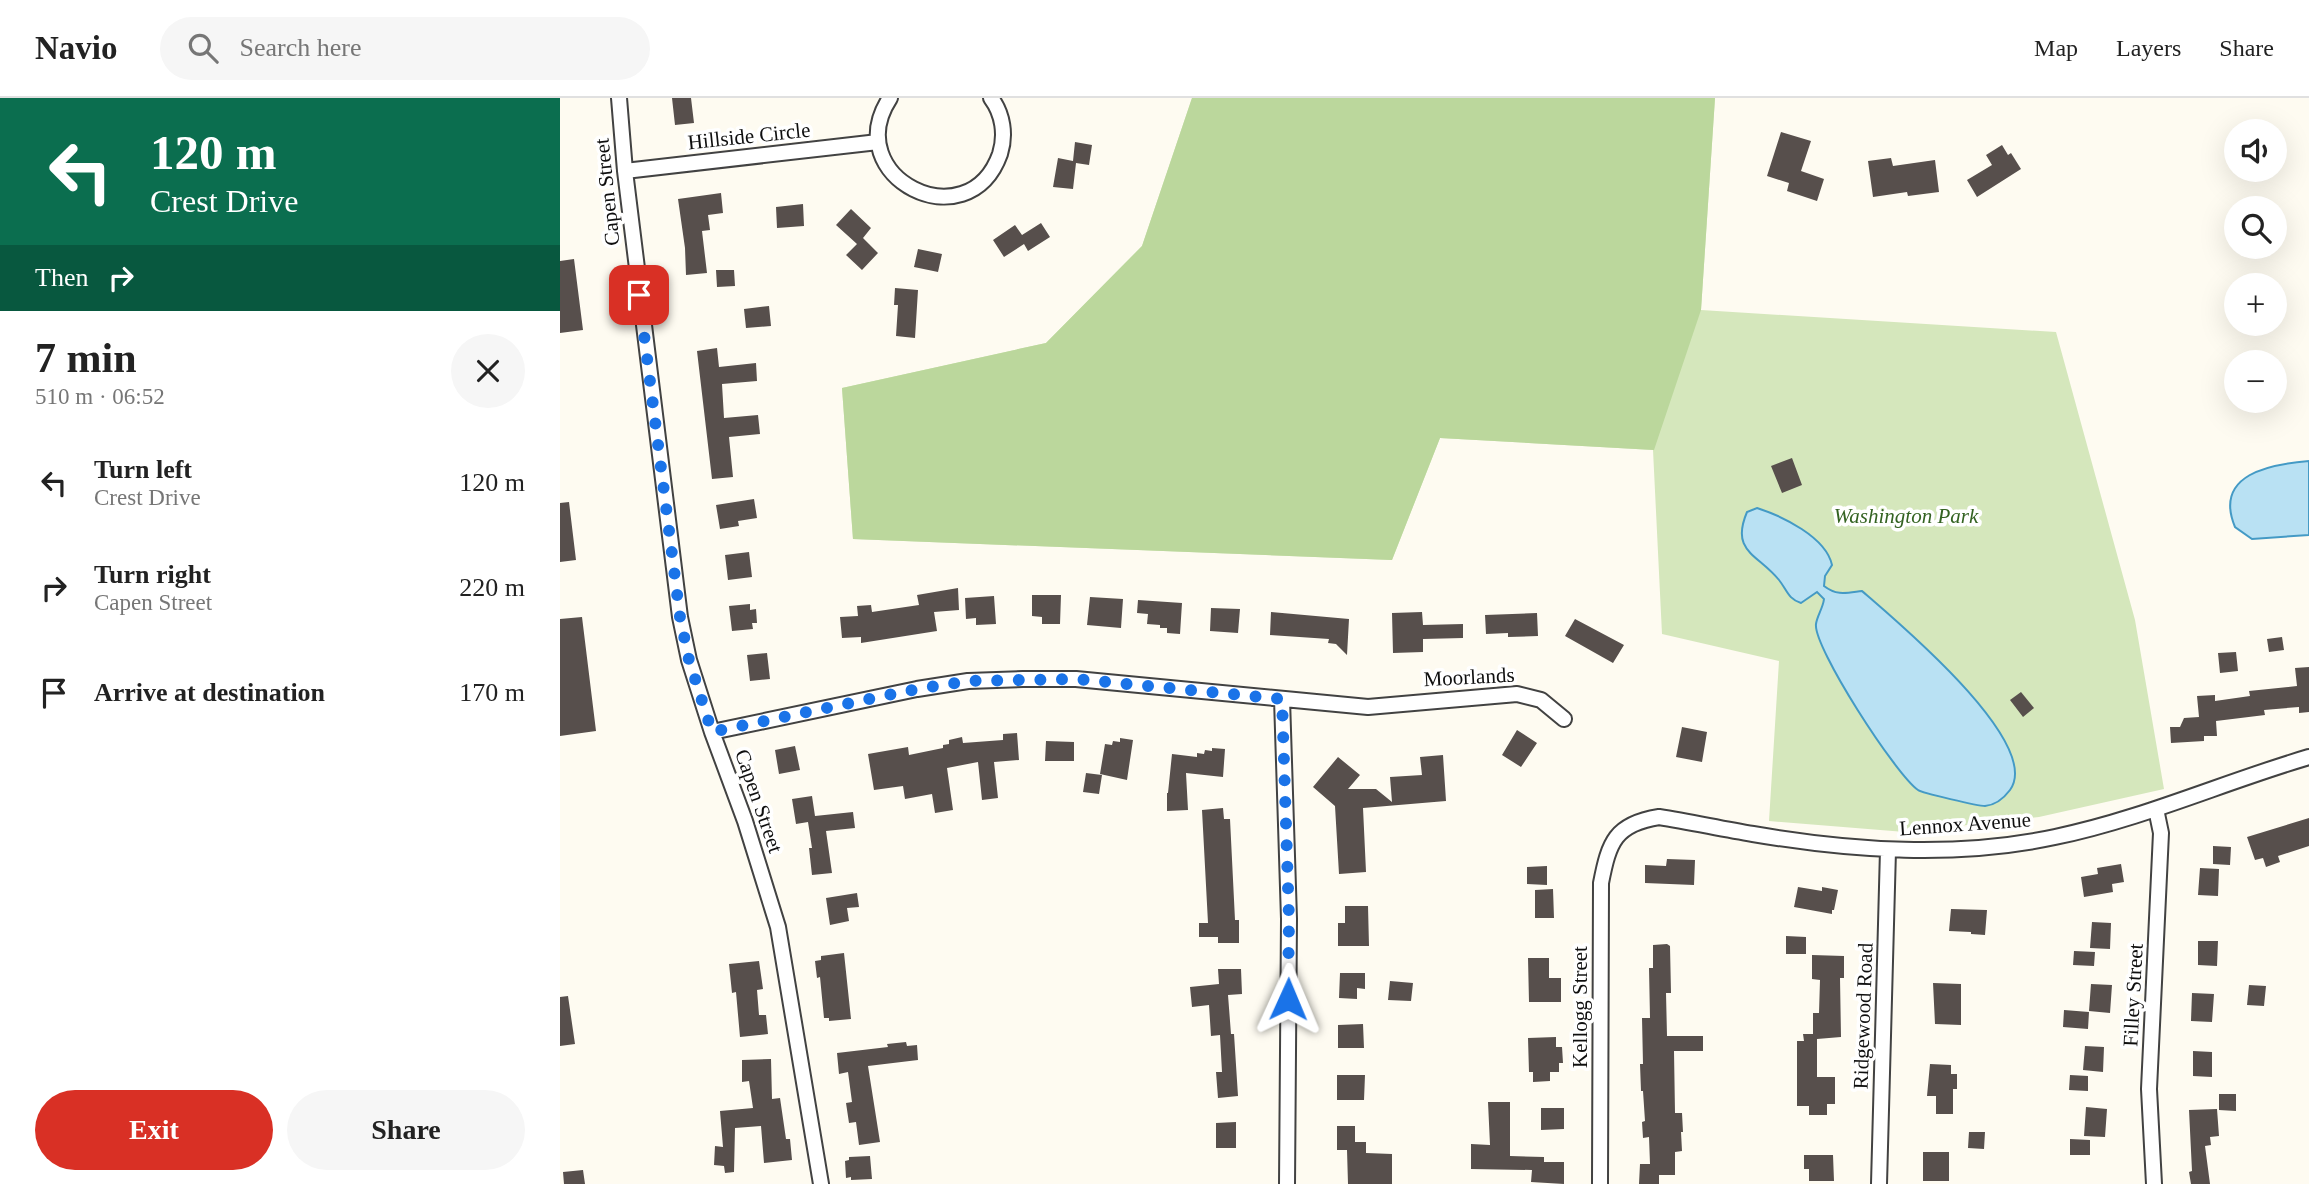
<!DOCTYPE html>
<meta charset="utf-8">
<style>
:root{--surface:#fff;--page:#f6f6f6;--text:#222;--muted:#767676;--line:#e0e0e0;--accent:#d93025}
body{margin:0;font-family:Georgia,serif;background:var(--page);color:var(--text);height:100vh;display:flex;flex-direction:column;font-size:26px;white-space:nowrap}
*{box-sizing:border-box;margin:0}
p{font-size:23px;color:var(--muted)}
.icon{flex:none;width:38px;height:38px;fill:none;stroke:currentColor;stroke-width:2;stroke-linecap:round;stroke-linejoin:round}
.map{position:relative;flex:1;overflow:hidden}
.sheet{display:flex;flex-direction:column;background:var(--surface);width:560px}
.sheet>*{flex:none}
.guide{background:#0b6e4f;color:#fff;overflow:hidden}
.controls{position:absolute;left:1664px;top:21px;display:grid;gap:14px}
.controls a{display:grid;place-items:center;width:63px;height:63px;border-radius:50%;background:var(--surface);box-shadow:0 7px 28px #0002;font-size:35px}
.pin{position:absolute;display:grid;place-items:center;width:60px;height:60px;color:#fff;margin:-30px;border-radius:14px;box-shadow:0 4px 10px #0006}
.me{position:absolute;width:77px;margin:-38px;rotate:1deg;stroke-linejoin:round;filter:drop-shadow(0 0 5px #0008)}
.turn{display:flex;align-items:center;gap:24px;height:147px;padding:0 35px;font-size:32px}
.turn .icon{width:91px;height:91px;stroke-width:2.5}
.turn b{display:block;font-size:49px;line-height:60px}
.then{display:flex;align-items:center;height:66px;padding:0 35px;background:#0003;gap:14px;font-size:26px}
.round{display:grid;place-items:center;flex:none;width:74px;height:74px;border-radius:37px;background:var(--page)}
.head{display:flex;align-items:center;justify-content:space-between;height:119px;padding:0 35px}
h1{font-size:42px;font-weight:700;line-height:52px}
.cta{display:flex;gap:14px;margin-top:auto;padding:14px 35px}
.cta a{flex:1;height:80px;border-radius:42px;background:var(--accent);color:#fff;font-size:28px;font-weight:700;line-height:80px;text-align:center}
.cta a+a{background:var(--page);color:var(--text)}
ul{padding:0;list-style:none}
li{display:flex;align-items:center;gap:21px;height:105px;padding:0 35px}
li div{flex:1}
li b{display:block;font-size:26px}
li em{font-style:normal}
header{display:flex;align-items:center;gap:42px;box-sizing:border-box;height:98px;padding:0 35px;background:var(--surface);border-bottom:2px solid var(--line)}
header strong{font-size:33px}
nav{display:flex;gap:38px;margin-inline-start:auto;font-size:24px}
.search{width:490px;height:63px;background:var(--page);display:flex;align-items:center;gap:18px;box-sizing:border-box;padding:0 24px;border-radius:38px;color:var(--muted);font-size:26px}
main{display:flex;flex:1;min-height:0}
.map>svg:first-child{display:block}
</style>
<header>
<strong>Navio</strong>
<div class="search"><svg class="icon" aria-label="search" viewBox="0 0 24 24"><circle cx="10" cy="10" r="6"/><path d="M15 15l6 6"/></svg>Search here</div>
<nav><a>Map</a><a>Layers</a><a>Share</a></nav>
</header>
<main>
<section class="sheet">
<div class="guide">
<div class="turn"><svg class="icon" aria-label="left" viewBox="0 0 24 24"><path d="M17 20v-9H6M10 6l-5 5 5 5"/></svg><div><b>120 m</b>Crest Drive</div></div>
<div class="then">Then<svg class="icon" aria-label="right" viewBox="0 0 24 24"><path d="M7 20v-9h11M14 6l5 5-5 5"/></svg></div>
</div>
<div class="head"><div><h1>7 min</h1><p>510 m · 06:52</p></div><a class="round"><svg class="icon" aria-label="close" viewBox="0 0 24 24"><path d="M6 6l12 12M18 6L6 18"/></svg></a></div>
<ul>
<li><svg class="icon" aria-label="left" viewBox="0 0 24 24"><path d="M17 20v-9H6M10 6l-5 5 5 5"/></svg><div><b>Turn left</b><p>Crest Drive</p></div><em>120 m</em></li>
<li><svg class="icon" aria-label="right" viewBox="0 0 24 24"><path d="M7 20v-9h11M14 6l5 5-5 5"/></svg><div><b>Turn right</b><p>Capen Street</p></div><em>220 m</em></li>
<li><svg class="icon" aria-label="arrive" viewBox="0 0 24 24"><path d="M6 21V4h12l-3 4 3 4H6"/></svg><div><b>Arrive at destination</b></div><em>170 m</em></li>
</ul>
<div class="cta"><a>Exit</a><a>Share</a></div>
</section>
<div class="map">
<svg width="1749" height="1086" viewBox="0 0 1749 1086">
<rect width="100%" height="100%" fill="#fefbf1"/>
<!-- green -->
<path fill="#d5e7bc" d="M632,0H1155L1141,212L1496,234L1575,522L1604,691L1479,719L1345,734L1209,723L1219,563L1102,536L1093,352L880,340L832,462L293,441L282,290L486,245L582,148Z"/>
<!-- forest -->
<path fill="#bbd79c" d="M632,0H1155L1141,212L1094,352L880,340L832,462L293,441L282,290L486,245L582,148Z"/>
<!-- water -->
<path fill="#b9e1f3" stroke="#449ac5" stroke-width="2" d="M1749,363V437L1692,441L1675,429C1653,376 1711,366 1749,363Z
M1197,410C1222,418 1266,439 1272,467L1265,478L1264,488C1277,498 1286,495 1302,493C1334,521 1484,645 1450,692C1444,700 1436,707 1425,708C1418,708 1362,695 1358,692C1336,677 1253,549 1256,526C1257,518 1263,510 1264,501L1257,494L1241,505C1228,501 1227,492 1219,482C1198,456 1170,454 1187,414Z"/>
<!-- building -->
<path fill="#574f4c" d="M112,0H131L134,25L115,27Z
M1221,34L1251,43L1241,73L1264,81L1257,103L1227,93L1229,85L1207,78Z
M515,44L532,47L529,67L516,65L513,91L493,89L498,60L513,63Z
M1442,47L1448,57L1451,55L1461,71L1417,99L1407,82L1432,67L1426,57Z
M1331,60L1333,68L1375,62L1379,94L1348,98L1347,94L1313,99L1308,63Z
M161,95L163,115L148,117L150,132L142,133L147,175L126,177L125,150L118,101Z
M243,106L244,128L217,130L216,109Z
M291,111L311,130L303,140L318,155L302,172L286,157L297,146L276,127Z
M481,125L490,139L468,153L464,146L444,159L433,142L455,127L462,137Z
M358,151L382,156L378,174L354,169Z
M14,161L23,232L0,235V163Z
M156,172H174L175,188L157,189Z
M335,190L358,192L355,240L336,238L338,207H334Z
M209,208L211,228L186,230L184,211Z
M157,250L159,269L196,265L197,283L162,286L164,320L198,317L200,336L169,339L173,379L152,381L137,253Z
M1232,360L1242,387L1222,395L1211,368Z
M194,401L197,420L178,423L179,428L160,431L156,407Z
M9,404L16,462L0,464V405Z
M189,454L192,479L168,482L165,457Z
M398,490L399,512L374,514L377,533L301,545V539L282,540L280,519L298,518L297,508L311,507L312,514L359,507L357,497Z
M472,497H501L500,526H482V519L472,518Z
M434,498L436,526L416,527V520L406,521L405,500Z
M530,499L563,501L561,530L527,527Z
M578,502L622,505L620,536L607,535V530H600V527L587,526L588,516L577,515Z
M190,506V512L196,511L197,525H192L193,531L172,533L169,508Z
M651,510L680,511L678,535L650,533Z
M711,514L789,521L787,557L776,546L768,545L769,541L710,537Z
M862,514L863,527L903,526V540L863,541V554L833,555L832,515Z
M977,515L978,538L948,539V535L926,536L925,517Z
M22,519L36,633L0,638V521Z
M1015,521L1064,547L1053,565L1005,538Z
M1722,539L1724,552L1709,554L1707,541Z
M1676,554L1678,573L1660,575L1658,555Z
M207,555L210,581L190,583L187,557Z
M1749,569V614L1739,615V609L1704,612L1705,617L1656,623L1657,638H1644V643L1611,645L1610,629H1620L1624,620L1639,619L1637,598L1655,597V603L1690,598L1689,593L1737,588L1735,570Z
M1461,594L1474,610L1463,619L1450,602Z
M1122,629L1147,634L1142,664L1116,659Z
M957,632L977,645L961,669L942,657Z
M457,635L459,662L434,664L438,700L422,702L418,664L387,670L393,712L375,715L372,696L345,701L343,688L314,692L308,656L348,649L349,657L383,650V647L389,646V642L402,639L403,645L443,642V636Z
M560,640L573,642L567,682L540,676L545,646L552,647L553,643L560,644Z
M486,643L514,644V663H485Z
M235,648L240,672L219,676L215,652Z
M652,650L665,651L663,679L626,675L628,712L607,713V695H608L612,656L637,659V655L644,656L645,652L652,653Z
M883,657L886,703L803,710L806,774L779,776L775,708L753,689L778,659L800,677L788,691H816L832,704L830,679L862,677L860,659Z
M526,675L542,677L539,696L523,694Z
M252,698L255,718L293,714L295,730L266,733L272,775L252,777L249,750H252L248,724L236,726L232,701Z
M663,710L664,721H670L675,822H679V845H658V839H639V825H648L642,712Z
M1749,720V748L1718,758L1720,764L1706,769L1703,760L1695,762L1687,739Z
M1653,748L1671,749L1670,767L1653,766Z
M1107,761L1135,762L1134,787L1085,785V767L1106,768Z
M1561,766L1564,784L1552,786L1553,794L1524,799L1521,779L1538,776L1537,770Z
M987,768V787L967,786V769Z
M1640,770L1659,771L1658,798L1638,797Z
M1238,789L1262,793V789L1278,792L1274,812H1272V816L1234,809Z
M993,791L994,820H975V792Z
M297,795L299,809L287,810L289,823L270,827L266,800Z
M785,808H808L809,848H778V825H785Z
M1391,811L1427,812L1425,837L1411,836V834L1389,833Z
M1532,824L1551,825L1550,851L1530,850Z
M1226,838L1246,839V856H1226Z
M1638,843H1658L1657,868L1638,867Z
M1107,846L1110,848L1111,895H1106L1107,938H1143V953H1114L1115,1015H1122L1123,1034H1121L1122,1053L1115,1054V1077H1099V1086H1079L1080,1066H1090L1089,1039L1083,1040L1082,1024L1085,1023L1083,993H1081L1080,966H1083L1082,920H1090L1089,870H1093V847Z
M1514,853L1535,854L1534,868L1513,867Z
M284,855L291,921L269,923V920H264L260,879L257,880L255,863L261,862V858Z
M1252,857L1284,858V880H1280L1281,939L1257,941V979H1275V1006H1267V1017H1249V1008H1237V943H1244L1243,936H1253V915H1259L1260,882L1252,881Z
M968,860H989V880H1001V904H969Z
M199,863L203,891L197,892L199,917H206L208,936L180,939L176,894L172,895L169,866Z
M658,871H681L682,896L668,897L671,936H674L678,998L658,1000L656,974H662L660,937L651,938L649,907L632,909L630,889L659,886Z
M780,875H805V891L797,890V901L779,900Z
M830,883L853,885L851,903L828,902Z
M1373,885L1401,886V927L1375,926Z
M1531,886L1552,887L1550,915L1529,913Z
M1689,887L1706,888L1704,908L1687,907Z
M1632,895L1654,896L1652,924L1631,923Z
M8,898L15,946L0,948V899Z
M1504,912L1529,914L1528,931L1503,929Z
M803,926L804,950H778V927Z
M996,939V949H1002L1003,965H999V974H990V983L973,984V974H969L968,940Z
M346,944L347,948L357,947L358,962L308,968L320,1044L299,1047L296,1024L289,1025L286,1005L292,1004L288,974L279,976L277,955L328,949L327,946Z
M1525,948L1544,949L1543,974L1523,972Z
M1633,953L1652,954V979L1633,978Z
M211,961L212,1001L220,1000L226,1041H230L232,1062L204,1065L201,1028L175,1030L174,1074L165,1075L164,1068L154,1067L155,1048L163,1049L160,1013L193,1010L189,983L182,984V962Z
M1370,966L1391,967V976H1397V991H1393V1016H1376V998H1367Z
M777,977H805L804,1002H777Z
M1510,977L1528,978V993L1509,992Z
M1659,996H1676V1013L1659,1012Z
M928,1004H950V1058L984,1059V1064H1004V1086L971,1084L972,1072L911,1071V1046L930,1047Z
M1526,1009L1547,1011L1545,1039L1524,1038Z
M981,1010H1004V1031L981,1032Z
M1657,1011L1659,1038L1650,1039L1651,1047L1645,1048L1650,1086H1631L1629,1074L1632,1073L1629,1012Z
M676,1024V1050H656V1025Z
M777,1028H795V1044H806V1055L832,1056V1086H788L787,1052H777Z
M1409,1034H1425L1424,1051L1408,1050Z
M1510,1041L1530,1042V1057H1510Z
M1363,1054H1389V1083H1363Z
M1244,1057H1273L1274,1083H1249V1071H1244Z
M310,1058L312,1081L291,1082V1079L286,1080L285,1063L289,1062V1059Z
M23,1072L25,1086H4L3,1074Z"/>
<g fill="none" stroke-linecap="round" stroke-linejoin="round">
<defs>
<path id="minor" d="M59,0L65,73L120,519L129,562L152,634L185,723L218,829L261,1086
M330,0C278,79 408,145 440,56C446,37 443,16 431,0
M65,73L318,44
M722,601L729,821L727,1086
M152,634L357,591L408,583L463,581H516L808,609L957,596L981,602L1004,621
M1040,1086L1041,785C1049,744 1055,726 1099,719C1131,724 1162,731 1193,736C1293,753 1396,760 1495,739C1582,721 1664,684 1749,659
M1319,1086L1328,752
M1594,1086L1589,991L1601,735L1596,711"/>
</defs>
<!-- minor casing -->
<use href="#minor" stroke="#424242" stroke-width="18"/>
<!-- minor -->
<use href="#minor" stroke="#fff" stroke-width="14"/>
</g>
<g fill="none" stroke-linecap="round" stroke-linejoin="round">
<!-- route -->
<path stroke="#1a73e8" stroke-width="12" stroke-dasharray="0 21.6" d="M79,197L120,519L129,562L152,634L357,591L408,583L516,581L722,601L729,821L728,901"/>
</g>
<g text-anchor="middle" stroke-width="7" stroke-linejoin="round" paint-order="stroke">
<!-- street labels -->
<g font-size="21" fill="#0f0f0f" stroke="#fff">
<text transform="translate(189 38) rotate(-6)" y="7">Hillside Circle</text>
<text transform="translate(47 94) rotate(-96)" y="7">Capen Street</text>
<text transform="translate(909 579) rotate(-3)" y="7">Moorlands</text>
<text transform="translate(199 703) rotate(71)" y="7">Capen Street</text>
<text transform="translate(1405 726) rotate(-4)" y="7">Lennox Avenue</text>
<text transform="translate(1573 897) rotate(-87)" y="7">Filley Street</text>
<text transform="translate(1020 909) rotate(-90)" y="7">Kellogg Street</text>
<text transform="translate(1303 918) rotate(-88)" y="7">Ridgewood Road</text>
</g>
<!-- park labels -->
<g font-size="21" font-style="italic" fill="#346322" stroke="#fff">
<text x="1346" y="425">Washington Park</text>
</g>
</g>
</svg>
<div class="controls">
<a><svg class="icon" aria-label="sound" viewBox="0 0 24 24"><path d="M4 9h4l5-4v14l-5-4H4zM17 9q2 3 0 6"/></svg></a>
<a><svg class="icon" aria-label="search" viewBox="0 0 24 24"><circle cx="10" cy="10" r="6"/><path d="M15 15l6 6"/></svg></a>
<a>+</a>
<a>−</a>
</div>
<div class="pin" style="left:79px;top:197px;background:#d93025"><svg class="icon" aria-label="arrive" viewBox="0 0 24 24"><path d="M6 21V4h12l-3 4 3 4H6"/></svg></div>
<svg class="me" style="left:728px;top:901px" viewBox="-20 -20 40 40"><path d="M0-17L14 15 0 8-14 15z" fill="#1a73e8" stroke="#fff" stroke-width="4"/></svg>
</div>
</main>
